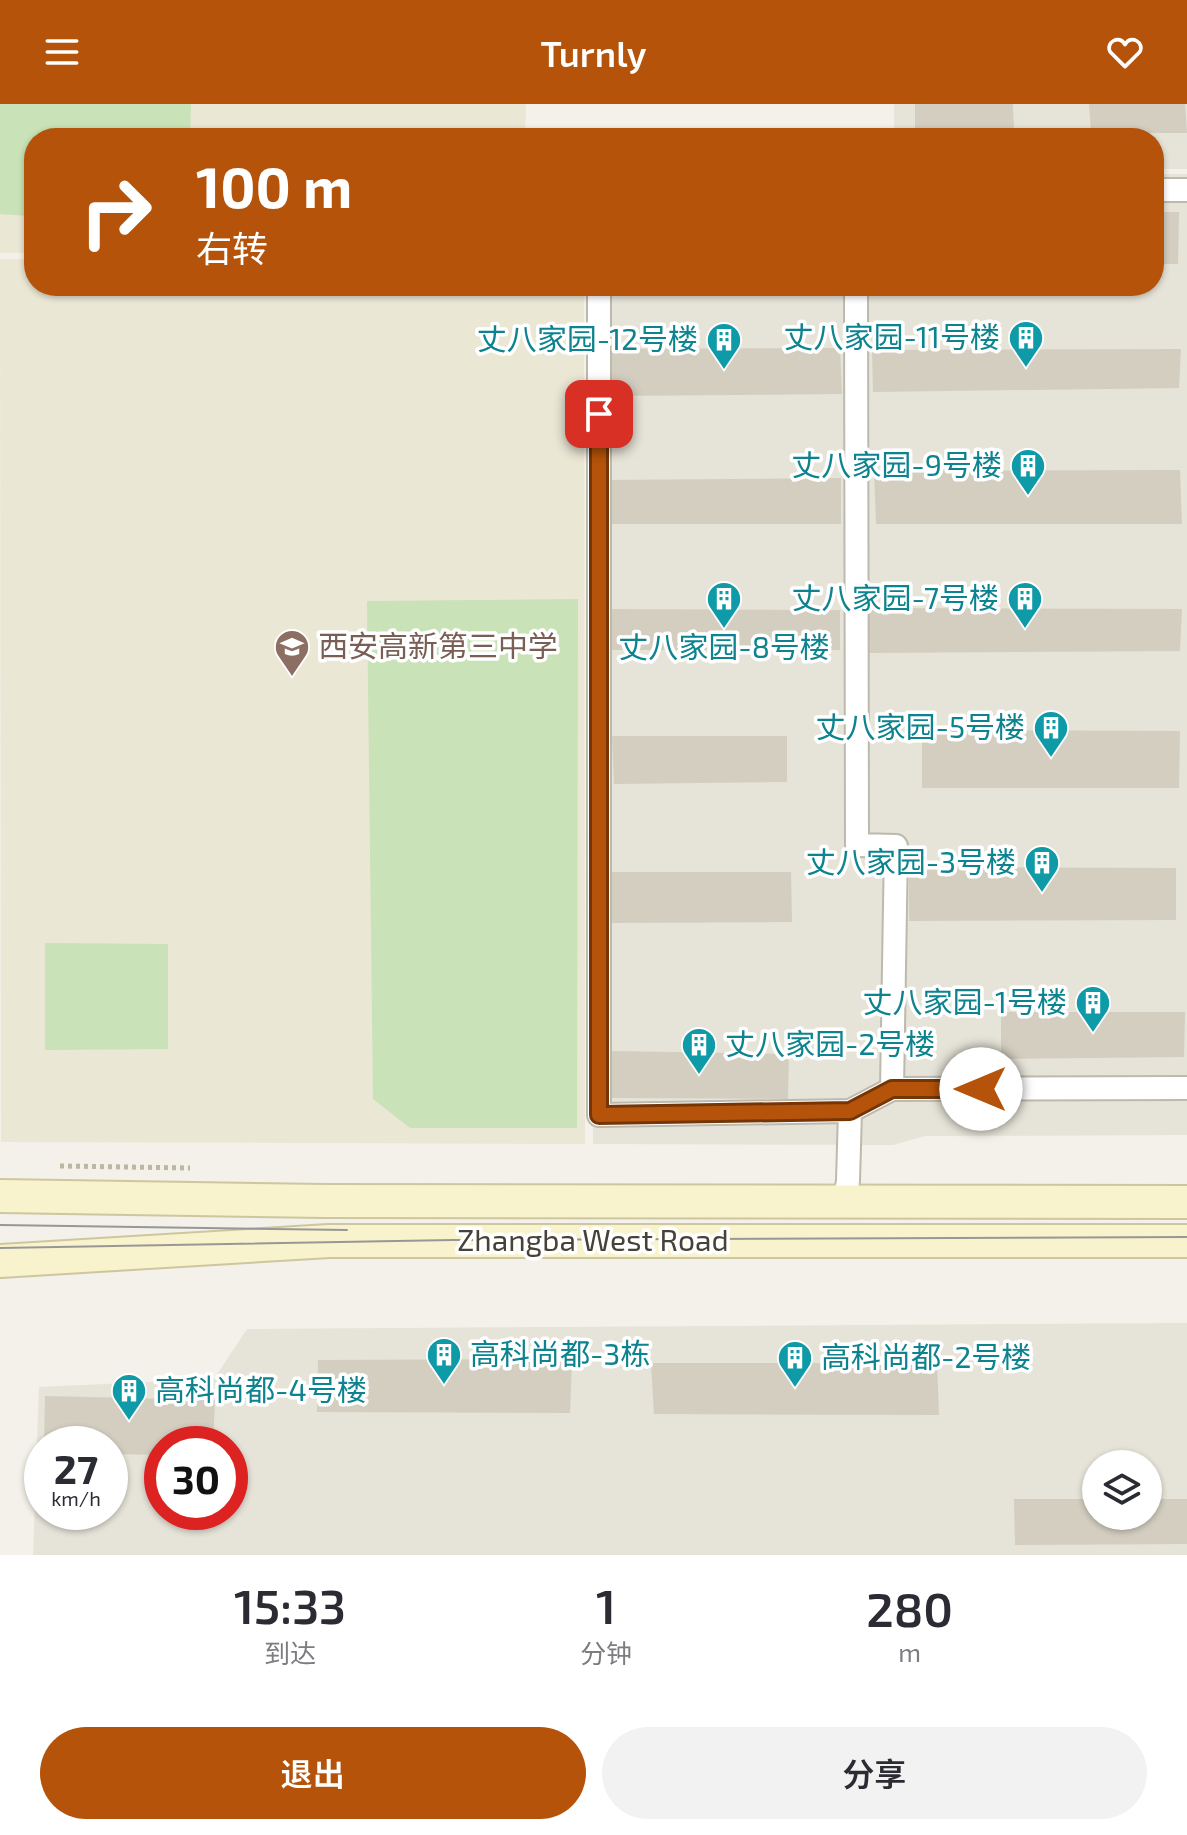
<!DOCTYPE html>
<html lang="zh">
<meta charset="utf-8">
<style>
:root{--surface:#fff;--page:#f2f2f3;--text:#2b2b33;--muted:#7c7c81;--accent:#b45309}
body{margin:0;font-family:"Exo 2","Noto Sans SC",sans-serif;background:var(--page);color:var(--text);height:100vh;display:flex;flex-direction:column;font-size:30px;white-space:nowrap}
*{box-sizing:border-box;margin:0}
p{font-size:26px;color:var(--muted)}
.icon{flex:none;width:44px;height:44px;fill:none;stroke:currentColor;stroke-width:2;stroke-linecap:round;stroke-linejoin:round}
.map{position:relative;height:1451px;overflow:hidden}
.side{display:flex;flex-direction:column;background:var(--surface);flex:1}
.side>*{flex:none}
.guide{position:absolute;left:24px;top:24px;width:1140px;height:168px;border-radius:32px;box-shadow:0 2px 6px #0004;background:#b45309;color:#fff;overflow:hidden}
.fabs{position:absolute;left:1082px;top:1346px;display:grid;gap:16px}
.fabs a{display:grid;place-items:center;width:80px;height:80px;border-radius:50%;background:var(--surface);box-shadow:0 2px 6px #0004;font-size:40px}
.speed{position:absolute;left:24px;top:1322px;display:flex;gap:16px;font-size:40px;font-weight:700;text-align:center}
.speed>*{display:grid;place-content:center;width:104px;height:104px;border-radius:50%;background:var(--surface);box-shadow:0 2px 6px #0004;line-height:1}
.speed small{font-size:20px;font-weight:400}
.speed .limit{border:12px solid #d22;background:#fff;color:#111}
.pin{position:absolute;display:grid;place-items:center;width:68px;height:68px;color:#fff;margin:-34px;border-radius:16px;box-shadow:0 4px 12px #0006}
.me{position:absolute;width:88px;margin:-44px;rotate:270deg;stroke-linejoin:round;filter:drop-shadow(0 0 6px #0008)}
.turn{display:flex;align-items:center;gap:28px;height:168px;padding:0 40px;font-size:36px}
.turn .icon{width:104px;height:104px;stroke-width:2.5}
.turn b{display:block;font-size:56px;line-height:68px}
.eta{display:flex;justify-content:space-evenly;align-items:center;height:136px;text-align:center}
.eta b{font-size:48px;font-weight:600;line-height:56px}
.primary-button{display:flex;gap:16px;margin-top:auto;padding:16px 40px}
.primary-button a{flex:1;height:92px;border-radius:48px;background:var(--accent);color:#fff;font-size:32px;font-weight:600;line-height:92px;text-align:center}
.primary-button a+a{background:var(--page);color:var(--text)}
header{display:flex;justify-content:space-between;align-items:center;height:104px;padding:0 40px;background:var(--accent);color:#fff;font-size:36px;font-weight:600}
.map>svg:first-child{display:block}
</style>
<header><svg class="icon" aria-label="menu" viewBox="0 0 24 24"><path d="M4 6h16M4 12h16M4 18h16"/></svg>Turnly<svg class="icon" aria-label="heart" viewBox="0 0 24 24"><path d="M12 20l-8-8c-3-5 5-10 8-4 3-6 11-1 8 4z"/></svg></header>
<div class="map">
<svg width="1187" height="1451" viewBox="0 0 1187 1451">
<rect width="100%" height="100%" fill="#f3f1e9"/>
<!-- residential -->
<path fill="#e6e3d8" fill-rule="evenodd" d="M894,0H1187V65H1154V34H894Z
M1154,70H1187V1031L925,1032L893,1041L593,1040L589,182H1154Z
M1187,1219V1451H33L39,1283L214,1275L247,1225ZM42,1340H110V1408H42ZM162,1340H230V1408H162ZM1096,1360H1148V1412H1096Z"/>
<!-- education -->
<path fill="#eae7d5" d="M0,0H526L525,34H34V149H0Z
M0,155H34V182H584L585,1040L1,1038Z"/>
<!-- green -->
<path fill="#c9e2b7" d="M0,0H191L190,34H34V115L27,112L0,110Z
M578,495L577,1024H410L373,995L367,497Z
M45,839L168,840V945L45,946Z"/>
<!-- building -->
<path fill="#d3cec0" d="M915,0H1013L1014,27H915Z
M1089,0H1185L1187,29H1091Z
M1154,108H1179L1178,160H1154Z
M840,244L842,290L607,292L606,245Z
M1181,245L1179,284L873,288L872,246Z
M1180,366L1182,420H876L874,367Z
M841,374V420H607L606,376Z
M869,504L1182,505L1180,547L868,549Z
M607,505L840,506V546H608Z
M922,626L1180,627L1179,684H922Z
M612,632H787V678L614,680Z
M909,763L1176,764V816L909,817Z
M610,768H791L792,818L610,819Z
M1001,908H1185L1184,953L1001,955Z
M611,947L789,950L788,995L609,994Z
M572,1255L570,1309L317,1308L318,1256Z
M651,1259H937L939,1311L654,1310Z
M45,1292L215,1296L213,1340H162V1351L110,1350V1340H44Z
M1014,1395H1096V1412H1148V1395H1187V1440L1015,1441Z"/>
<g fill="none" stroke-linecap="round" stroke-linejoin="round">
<defs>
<path id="minor" d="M1154,86H1187
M599,182V1011L850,1007
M892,985L1187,984
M844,1099L848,1077L850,1007L892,985L896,742L857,741L856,182"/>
<path id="secondary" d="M0,1092L325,1097L1187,1098
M0,1157L329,1137H1187"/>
</defs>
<!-- minor casing -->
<use href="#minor" stroke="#bdb9ad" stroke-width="26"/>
<!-- secondary casing -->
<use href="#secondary" stroke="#cdc69e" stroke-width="36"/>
<!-- path -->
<path stroke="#bdb6a0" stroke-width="5" stroke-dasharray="4 4" stroke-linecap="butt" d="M60,1062L190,1064"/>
<!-- minor -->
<use href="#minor" stroke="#fff" stroke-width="22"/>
<!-- secondary -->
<use href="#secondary" stroke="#f9f3cd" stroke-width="32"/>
<!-- tram -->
<path stroke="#979797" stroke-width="2" d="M0,1121L347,1126
M0,1144L453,1136L1187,1133"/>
</g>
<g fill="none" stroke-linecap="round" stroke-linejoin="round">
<defs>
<path id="route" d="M599,310V1011L850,1007L892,985H981"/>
</defs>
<!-- route casing -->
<use href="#route" stroke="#753606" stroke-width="20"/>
<!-- route -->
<use href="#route" stroke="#b45309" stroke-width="14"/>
</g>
<!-- icons -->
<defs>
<symbol id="building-pin" viewBox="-11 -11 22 30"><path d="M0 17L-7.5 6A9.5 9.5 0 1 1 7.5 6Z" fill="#0f9aa8" stroke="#fff"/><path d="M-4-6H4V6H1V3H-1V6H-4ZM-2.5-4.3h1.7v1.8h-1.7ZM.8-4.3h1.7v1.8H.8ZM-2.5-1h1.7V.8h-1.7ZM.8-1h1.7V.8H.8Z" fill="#fff"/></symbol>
<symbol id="school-pin" viewBox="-11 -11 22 30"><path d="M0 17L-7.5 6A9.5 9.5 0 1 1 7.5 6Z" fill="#8d6e63" stroke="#fff"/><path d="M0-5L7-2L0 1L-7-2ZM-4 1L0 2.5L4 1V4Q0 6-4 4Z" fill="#fff"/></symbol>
</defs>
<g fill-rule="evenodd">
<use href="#building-pin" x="1006" y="214" width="40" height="54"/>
<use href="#building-pin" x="704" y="216" width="40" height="54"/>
<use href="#building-pin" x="1008" y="342" width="40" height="54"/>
<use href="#building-pin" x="704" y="475" width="40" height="54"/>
<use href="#building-pin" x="1005" y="475" width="40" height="54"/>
<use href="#school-pin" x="272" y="523" width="40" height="54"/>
<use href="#building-pin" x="1031" y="604" width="40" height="54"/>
<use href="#building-pin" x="1022" y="739" width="40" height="54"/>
<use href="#building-pin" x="1073" y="879" width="40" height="54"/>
<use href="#building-pin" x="679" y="921" width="40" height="54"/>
<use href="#building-pin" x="424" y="1231" width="40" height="54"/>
<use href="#building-pin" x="775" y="1234" width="40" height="54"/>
<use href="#building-pin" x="109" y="1267" width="40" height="54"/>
</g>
<g text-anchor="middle" stroke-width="7" stroke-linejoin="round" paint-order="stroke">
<!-- culture labels -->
<g font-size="30" fill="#0d838f" stroke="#fff" text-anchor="end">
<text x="1000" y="244">丈八家园-11号楼</text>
<text x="698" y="246">丈八家园-12号楼</text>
<text x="1002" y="372">丈八家园-9号楼</text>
<text x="999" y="505">丈八家园-7号楼</text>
<text x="724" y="554" text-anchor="middle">丈八家园-8号楼</text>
<text x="1025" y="634">丈八家园-5号楼</text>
<text x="1016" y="769">丈八家园-3号楼</text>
<text x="1067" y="909">丈八家园-1号楼</text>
<text x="725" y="951" text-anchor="start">丈八家园-2号楼</text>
<text x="470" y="1261" text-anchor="start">高科尚都-3栋</text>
<text x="821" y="1264" text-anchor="start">高科尚都-2号楼</text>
<text x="155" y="1297" text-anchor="start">高科尚都-4号楼</text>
</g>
<!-- education labels -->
<g font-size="30" fill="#785e54" stroke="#fff" text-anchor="start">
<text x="318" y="553">西安高新第三中学</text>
</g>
<!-- street labels -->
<g font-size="30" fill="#464238" stroke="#fff">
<text x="593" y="1147">Zhangba West Road</text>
</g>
</g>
</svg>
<div class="fabs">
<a><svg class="icon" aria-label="layers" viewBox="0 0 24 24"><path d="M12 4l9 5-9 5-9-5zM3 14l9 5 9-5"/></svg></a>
</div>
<div class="speed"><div>27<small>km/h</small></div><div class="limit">30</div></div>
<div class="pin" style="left:599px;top:310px;background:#d93025"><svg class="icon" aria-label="arrive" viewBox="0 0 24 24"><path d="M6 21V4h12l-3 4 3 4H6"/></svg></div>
<svg class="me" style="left:981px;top:985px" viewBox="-20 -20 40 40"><circle r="19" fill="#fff"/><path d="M0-13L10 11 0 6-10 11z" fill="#b45309"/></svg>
<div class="guide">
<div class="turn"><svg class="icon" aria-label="right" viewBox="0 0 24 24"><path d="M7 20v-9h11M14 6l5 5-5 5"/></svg><div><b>100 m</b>右转</div></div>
</div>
</div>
<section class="side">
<div class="eta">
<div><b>15:33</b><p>到达</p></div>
<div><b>1</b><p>分钟</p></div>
<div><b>280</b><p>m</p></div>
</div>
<div class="primary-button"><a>退出</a><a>分享</a></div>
</section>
